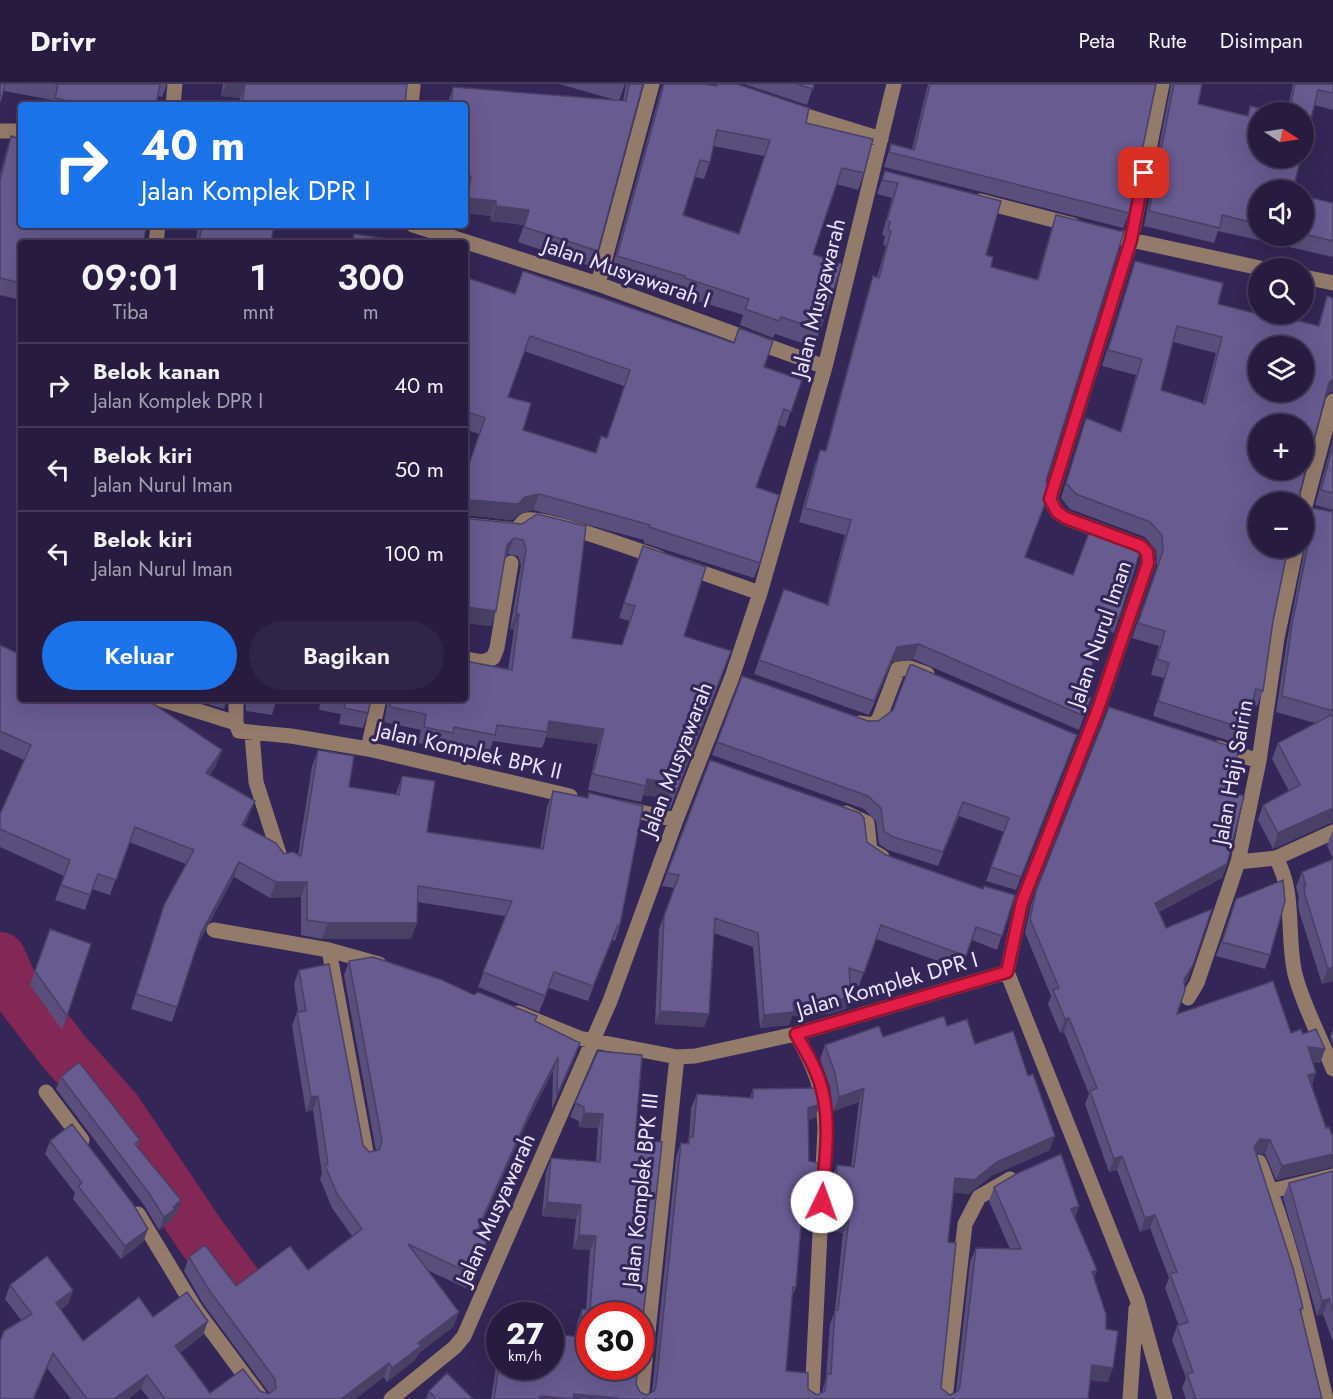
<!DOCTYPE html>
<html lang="id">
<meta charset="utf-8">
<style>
:root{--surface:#271c40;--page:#2f2547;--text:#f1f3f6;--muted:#a4a1b1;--line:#433a59;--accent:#1a73e8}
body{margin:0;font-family:Jost,sans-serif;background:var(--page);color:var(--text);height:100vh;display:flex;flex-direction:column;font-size:22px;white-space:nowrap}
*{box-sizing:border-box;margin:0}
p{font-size:20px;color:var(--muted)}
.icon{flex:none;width:33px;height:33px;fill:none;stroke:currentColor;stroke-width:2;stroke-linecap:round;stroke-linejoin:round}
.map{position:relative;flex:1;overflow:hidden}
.details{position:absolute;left:18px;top:156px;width:450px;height:462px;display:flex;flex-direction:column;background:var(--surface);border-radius:6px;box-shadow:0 6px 24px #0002,0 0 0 2px var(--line)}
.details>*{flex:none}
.hud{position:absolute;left:18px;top:18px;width:450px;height:126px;border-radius:6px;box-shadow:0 6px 24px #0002,0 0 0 2px var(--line);background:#1a73e8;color:#fff;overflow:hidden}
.needle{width:39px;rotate:102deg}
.fabs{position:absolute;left:1248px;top:18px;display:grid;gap:12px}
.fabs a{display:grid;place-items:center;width:66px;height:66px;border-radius:50%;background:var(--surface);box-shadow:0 6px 24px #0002,0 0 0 2px var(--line);font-size:30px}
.speed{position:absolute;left:486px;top:1218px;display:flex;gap:12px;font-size:30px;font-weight:700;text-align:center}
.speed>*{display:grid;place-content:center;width:78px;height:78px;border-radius:50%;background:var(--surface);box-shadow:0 6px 24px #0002,0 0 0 2px var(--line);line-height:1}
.speed small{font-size:15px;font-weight:400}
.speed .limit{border:9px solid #d22;background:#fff;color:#111}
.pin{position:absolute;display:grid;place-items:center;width:51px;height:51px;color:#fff;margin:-26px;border-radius:12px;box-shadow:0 3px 9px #0006}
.me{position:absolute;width:66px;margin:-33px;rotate:3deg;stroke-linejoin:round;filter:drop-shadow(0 0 4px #0008)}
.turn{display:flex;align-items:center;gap:21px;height:126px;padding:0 24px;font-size:27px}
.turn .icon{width:78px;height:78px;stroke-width:2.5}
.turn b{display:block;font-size:42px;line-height:51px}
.eta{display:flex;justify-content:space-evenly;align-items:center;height:102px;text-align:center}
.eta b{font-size:36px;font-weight:600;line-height:42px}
.primary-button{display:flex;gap:12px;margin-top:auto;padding:12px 24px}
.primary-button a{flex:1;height:69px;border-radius:36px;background:var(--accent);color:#fff;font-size:24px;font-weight:600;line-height:69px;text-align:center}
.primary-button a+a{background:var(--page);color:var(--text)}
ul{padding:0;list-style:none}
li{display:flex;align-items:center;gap:18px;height:84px;padding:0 24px;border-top:2px solid var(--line)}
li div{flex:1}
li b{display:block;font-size:22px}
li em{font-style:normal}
header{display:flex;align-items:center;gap:36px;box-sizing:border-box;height:84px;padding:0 30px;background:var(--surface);border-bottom:2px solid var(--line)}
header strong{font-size:28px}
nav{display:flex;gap:33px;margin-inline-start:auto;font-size:21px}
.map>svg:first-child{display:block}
</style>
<header>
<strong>Drivr</strong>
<nav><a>Peta</a><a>Rute</a><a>Disimpan</a></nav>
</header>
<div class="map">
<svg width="1333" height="1315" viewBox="0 0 1333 1315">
<rect width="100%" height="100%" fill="#342656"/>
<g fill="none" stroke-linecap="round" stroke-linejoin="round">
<!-- river -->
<path stroke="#832754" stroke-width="52" d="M0,874L11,899L65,969L116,1026L201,1152L322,1315"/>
<!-- minor -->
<path stroke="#937b6b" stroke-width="15" d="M173,21L175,0
M411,21L413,2
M790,27L881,55
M0,47H21
M980,117L1073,141
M413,141L598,200L825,283
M1122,154L1260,184
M156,159L158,141
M1304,193L1333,199
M598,200L652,0
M1304,426L1333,317
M465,441L517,446C519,443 522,438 526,436C538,430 642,468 660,474
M686,483L760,509
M465,575L482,578L493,574L497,564L511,479
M160,615L236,639
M236,615V639L239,647L291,652L368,665L570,712
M859,639L873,641L879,635L898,585L910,584L927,590
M252,650L256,698L281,776
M1218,664L1259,677
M368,665L379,615
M623,724L676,736
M846,729L867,739L870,766L882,773
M1333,748L1276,774C1296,809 1286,852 1295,890C1303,922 1321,954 1333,985
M1238,778L1276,774
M214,846L329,866L379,880
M329,866L367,1073
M1007,888L1022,818L1098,625L1148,479L1147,468L1141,462L1066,434L1057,428L1050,415L1131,156L1162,0
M1007,888L1137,1215L1165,1315
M1188,914L1197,899L1238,778L1259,677L1277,554L1296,464
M518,929L579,954L677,973L695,972L796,950L1007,888
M796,950C816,985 823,1004 825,1044L812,1315
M46,1008L82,1056
M1259,1078C1291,1153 1307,1236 1326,1315
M1271,1107L1333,1092
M138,1130L196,1226L262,1315
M391,1315L455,1263L464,1252L610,917L676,736L732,593L760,509L825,283L894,0
M641,1315L677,973
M945,1315L965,1140L979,1113L1010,1095
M1130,1315L1136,1225"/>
</g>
<!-- wall -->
<path fill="#594e7c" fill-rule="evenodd" d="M0,0H167L162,13L157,12L156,21H51L52,16L4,7L0,19Z
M223,0H407L405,21H239L240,14L221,12Z
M559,0H625L619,17Z
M626,0H643L598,167L593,183L518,158L524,141L490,137L491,132L465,129V21H447L453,3L623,17Z
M663,0H704L715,2L716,0H737L806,39L864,89L858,106L836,100L813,170L820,246L814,263L775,250L773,254L740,241L743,231L679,211V208L611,188L660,9ZM713,62L764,72L739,149L683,131L695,93L704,95L710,78Z
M744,0H814L807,21Z
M928,0H1156L1129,129L1123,144L884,83L891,60L912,65Z
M1171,0H1202L1198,20L1247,32L1250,22L1258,106V152H1304V112L1333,119V173L1218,147L1214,159L1144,142Z
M1293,0H1333V26L1314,21L1304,28H1287Z
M11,52L21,159V216L0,211V91L6,68Z
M885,87L986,171L991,183L1037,195L1051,146L1056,131L1046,397L1025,473L1119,534L1114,549L1105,547L1081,610L1091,614L1079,646L913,575L892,578L869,631L754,590L784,505L827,520L845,451L799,438L815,380L820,366L825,367L868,207L873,192L877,193L886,162L883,161L885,152L882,151L892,114L877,110Z
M198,141H274L271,159H189V157L196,158Z
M1135,177L1218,220L1282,236L1318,242L1327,212L1330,308L1326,312L1258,418L1273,537L1263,607L1257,622L1252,620L1239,660L1153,632L1164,594L1151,591L1159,562L1132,554L1157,482L1156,466L1145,453L1070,425L1061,414L1086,334L1120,348L1136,291L1102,282ZM1173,258L1216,269L1203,319L1161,306Z
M465,193L515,209L764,283L802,296L785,343L779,341L756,403L760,479L754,494L644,459V456L533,426L520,429L512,436L465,431V382L468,383L479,350L465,345ZM524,267L624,302L607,354L601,352L595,369L523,346L508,313Z
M1333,355V426L1315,421Z
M1304,420L1308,423L1333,428V739H1330L1273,765L1258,736L1263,721L1289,707L1272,675L1278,659L1315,639L1276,628L1287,556L1305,462L1304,460Z
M465,432L470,435L522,440L572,554L622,561L630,537L619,534L643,462L684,552L725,583L670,725L667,724L668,714L643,711L641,718L588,706L598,660L546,653L542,664L493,657L490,666L449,658L447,664L418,659L421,646L384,638L388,615H465L508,586L514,546L510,545L521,481L518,472L508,470L505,473L496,527L491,542L465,539Z
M0,561L222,666L216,681L210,691L249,732L244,742L284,770L298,771L312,682L318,666L349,703L396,710L402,692L427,748L540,765L547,723L553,707L587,713L589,709L620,841L615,857L612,856L588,917L549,904L539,928L478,903L505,832L417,818L411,855H322L301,851V813L270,814L234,793L197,862L172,938L131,925L164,821L186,780L129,758L110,811L92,805L85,826L55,816L64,792L0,763V730L24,676L0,665Z
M742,592L868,637L1077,651L1016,806L986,797L1004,748L959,732L938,782L888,766L879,760L876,737L864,725L712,671Z
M192,615H227L224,625Z
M245,615H277L272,631L246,627Z
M321,615H371L368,629L363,644L339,640L341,630L319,626Z
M710,676L867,758L886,771L983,805L1015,811L997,866L972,856L961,885L876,855L859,902L850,899L846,925L828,930L792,932L789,941L760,944L753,863L714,849L709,930L704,943L655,940L659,845L674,804L662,802Z
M1228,707L1227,780L1222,794L1159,828L1188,895L1185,900L1177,930L1291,949L1303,950L1325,965L1320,979L1313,978L1316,989L1312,1001L1326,1044L1333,1053V1083L1276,1096L1265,1070L1256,1069L1303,1224L1301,1229L1322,1315H1186L1182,1304L1186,1294L1172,1256L1177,1242H1179L1165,1204L1169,1194L1150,1144L1140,1148L1117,1086L1109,1088L1085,1020L1089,1010L1064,948L1060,949L1048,920L1051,912L1025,849L1031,821L1036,807Z
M1333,746V897L1322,900L1299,827L1298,817L1299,813L1296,803L1302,788L1333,775L1327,761Z
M1236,815L1270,871L1265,885L1216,872Z
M50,845L67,932L62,946L30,901Z
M349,877L474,911L535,937L575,973L552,1025L553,987L528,1036L478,1148L484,1167L466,1204L427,1186L454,1242L418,1270L415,1276L387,1298L384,1293L355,1315H149L141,1305L128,1315H71L47,1284L34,1315H0L21,1236L5,1215L10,1201L73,1206L68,1220L60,1226L83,1257L153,1233L203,1251L180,1269L210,1309L260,1307L269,1310H270L204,1221L184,1187L189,1173L236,1202L308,1186L352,1152L332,1124L320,1095L322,1090L313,1026L306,1028L292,942L297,928H298L294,900L299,886L363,1061L369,1068L376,1067L344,891Z
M947,942L975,960L1050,1066L991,1092L969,1110L953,1108L948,1158L941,1304L950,1311L956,1308L970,1178L976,1164L1010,1165L989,1117L994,1103L1079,1122L1075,1134L1097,1186L1094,1194L1106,1245L1108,1298L1090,1296L1088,1315H491L500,1255V1282L575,1252L577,1239L582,1225H586L590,1166L573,1165L576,1135L542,1132L546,1088L551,1074L596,1078L598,1044L579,1043V1037L570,1033L598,967L635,1056L636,1300L640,1308L646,1311L652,1308L676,1073L681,1059H687L689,1053L691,1024L697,1010L750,1014L753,1005L815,1034L808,1036L809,1077L816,1130L810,1144L801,1143L796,1203L792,1213L786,1287L808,1305L817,1311L822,1308L826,1293L830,1240L835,1226L843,1149L830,1147L832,1095L837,1081L851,1083L859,1018L833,1027L830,1003L820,975L825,961L883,953Z
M1333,944V960L1330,953Z
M61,993L140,1056L138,1062L177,1129L172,1133L170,1138L159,1146L144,1121L56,1005Z
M50,1057L148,1145L143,1158L121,1175L73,1115L75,1109L45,1070Z
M1333,1087V1258L1323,1230L1317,1232L1283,1114L1289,1099Z
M429,1307L473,1315H426Z"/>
<!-- shaded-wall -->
<path fill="#484065" d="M226,0H245L240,14L221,12Z
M465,91L471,92L465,107Z
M468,114L496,117L491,132L465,129V123Z
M496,122L529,126L524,141L490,137Z
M1333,295V308H1330L1324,314L1329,299Z
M539,410L533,426L520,429L512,436L465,431V419L471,416L525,413Z
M514,454L508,470L502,477L507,461Z
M466,523L496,527L491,542L465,539V527Z
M516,530H519L514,546L510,545Z
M919,560L913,575L892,578L869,631L897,563Z
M549,637L604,645L598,660L546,653Z
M222,666L216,681L201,705L206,689Z
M647,695L673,699L668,714L643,711Z
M255,717L249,732L236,756L242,741Z
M1333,724V739H1330L1273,765L1278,749Z
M239,778L234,793L195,865L201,849Z
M1227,780L1222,794L1150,832L1155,819Z
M276,798H307L301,813L270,814Z
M328,839H417L411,855H322Z
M1193,881L1188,895L1179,910L1184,896Z
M1333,883V897L1322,900L1328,885Z
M851,912L846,925L828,930L792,932L789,941L760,944L764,931L793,919Z
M660,927L709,930L704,943L655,940Z
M1069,934L1064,948L1060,949L1065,935Z
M580,959L575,973L552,1025L557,1011Z
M1308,963L1325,965L1320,979L1303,977Z
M558,973L553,987L528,1036L472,1161L477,1147L533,1021Z
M1316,989L1311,1002L1308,991Z
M864,1004L859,1018L833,1027L839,1013Z
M318,1012L313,1026L306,1028L311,1013Z
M820,1020L815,1034L802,1038L808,1024Z
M584,1029L603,1030L598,1044L579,1043Z
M1055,1052L1050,1066L991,1092L969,1110L950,1108L955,1094L997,1078Z
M1260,1055L1270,1056L1265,1070L1255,1069L1254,1063Z
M1333,1070V1083L1276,1096L1282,1082Z
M1122,1072L1117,1086L1109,1088L1114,1075Z
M181,1116L177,1129L172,1133L170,1138L159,1146L164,1133L173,1123Z
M547,1118L581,1121L576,1135L542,1132Z
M1079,1122L1074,1136L1071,1125Z
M802,1128L816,1130L810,1144L797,1142Z
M1155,1131L1150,1144L1140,1148L1145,1134Z
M835,1133L849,1135L843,1149L830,1147Z
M148,1145L143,1158L121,1175L125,1162Z
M579,1151L596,1152L590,1166L573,1165Z
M489,1153L484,1167L466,1204L471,1190Z
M1097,1186L1092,1200V1188Z
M73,1206L68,1220L50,1234L56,1219Z
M1329,1215L1323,1230L1317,1232L1322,1217Z
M459,1228L454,1242L418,1270L415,1276L387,1298L392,1284L418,1259Z
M208,1237L203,1251L170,1276L175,1262Z
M53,1269L34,1315H33Z
M389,1279L384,1293L355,1315H341Z
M1092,1281L1113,1284L1108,1298L1086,1295Z
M147,1291L141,1305L128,1315H114Z
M574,1310L617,1314L616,1315H572Z
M541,1312L567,1315H538Z"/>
<!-- building -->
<path fill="#675b90" stroke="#484065" stroke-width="1.5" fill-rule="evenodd" d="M0,0H5L2,12H0Z
M54,0H160L156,21H72L73,18L55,14L58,1Z
M245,0H407L405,21H242Z
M629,0H643L598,167L524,143L529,126L496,122V117L468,114L471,92L465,91V21H451L453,3L626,17Z
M664,0H704L717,2V0H737L809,24L806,39L873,55L864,89L842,84L813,170L842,180L820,246L781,233L779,237L745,225L749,215L685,194V192L617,172ZM717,46L770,56L739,150L683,131L700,76L710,78Z
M797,0H814L813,5Z
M930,0H1156L1129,129L889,68L891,60L914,66Z
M1174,0H1202L1198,20L1248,32L1250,22L1277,28H1258V74H1301L1293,106H1258V140L1222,131L1220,144L1149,127Z
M1295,0H1333V9L1318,6L1304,64V28H1289Z
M11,52L21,55V141H147L143,159H21V199L0,194V97Z
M885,87L1001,117L986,171L993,173L991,183L1038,196L1056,131L1124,148L1046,397L1049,409L1025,473L1073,491L1093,438L1143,458L1119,534L1110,532L1081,610L1091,614L1084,632L919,560L897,563L874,617L759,576L784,505L828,521L851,436L805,424L820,366L826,367L873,192L879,194L891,147L888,146L890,138L887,136L898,99L882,96Z
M1304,112L1333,119V157L1304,150Z
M202,141H274L271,159H189V157L199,158Z
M354,150L416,159H353Z
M1135,177L1223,199L1218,220L1282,236L1283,233L1319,242L1327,212L1333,214V295L1329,299L1300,408L1301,417L1302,418H1258V464H1288L1273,537L1263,607L1256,605L1245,645L1158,617L1169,579L1157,575L1165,547L1138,539L1163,467L1162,451L1150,438L1076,410L1066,399L1086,334L1121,348L1142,275L1108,266ZM1177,242L1222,253L1205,320L1161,306ZM1258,262H1304V308H1258ZM1258,340H1304V386H1258Z
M523,187L734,259L739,244L773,257L764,283L802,296L791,328L784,325L756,403L779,411L760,479L649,443L650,441L539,410L525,413L518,420L471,416L465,419V382L468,383L485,334L465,327V193L515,210ZM530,252L630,286L607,354L601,352L596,369L523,346L531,319L508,313Z
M1333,361V409L1321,406Z
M1304,420L1308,423L1333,428V627L1282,612L1292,540L1311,446L1304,439Z
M537,430L586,442L572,554L622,561L635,522L624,519L643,462L706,483L684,552L731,567L676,709L673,708V699L647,695L646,702L593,690L604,645L549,637L547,648L497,641L495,651L454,643L453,649L424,643L426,630L390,623L391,615H465V577L512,586L519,530H516L526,465L523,456L514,454L507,461L496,527L466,523L467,520L465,519V432L470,435L522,440Z
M0,561L21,571V615H146L222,666L206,689L255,717L242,741L276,759L284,770L293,768L301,772L318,666L354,672L349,703L399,711L402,692L435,697L427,748L543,765L553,707L588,714L589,709L643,722L620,841H618L593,902L554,888L545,912L483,888L512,817L418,802L417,839H328L307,836V798H276L239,778L201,849L177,923L136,910L164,821L194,766L135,743L116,796L98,790L90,811L61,801L70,776L0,745V730L31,661L0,647Z
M910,581H913L1077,651L1021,793L991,783L1009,734L963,718L943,768L893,753L884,747L881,724L868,712L717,658L742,592L868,637H878L893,626Z
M346,615H371L368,629L344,624Z
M1109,623L1239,665L1228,707L1244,712L1227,780L1155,819L1166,844L1212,825L1193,881L1184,896L1185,906L1177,930L1273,897L1291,949L1301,945L1303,950L1316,945L1325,965L1308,963L1316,989L1308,991L1326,1044L1329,1043L1333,1053V1070L1282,1082L1270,1056L1260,1055L1254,1063L1293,1184L1303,1224L1300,1225L1322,1315H1196L1187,1290L1193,1288L1177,1242L1188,1238L1170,1190L1177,1188L1155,1131L1145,1134L1122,1072L1114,1075L1090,1007L1097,1004L1069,934L1065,935L1053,906L1059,904L1030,835L1036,807Z
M1333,630V724L1278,749L1263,721L1300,701L1278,659Z
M710,676L860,729L864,734L867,758L886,771L983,805L984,802L1015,811L1002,852L976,843L966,872L881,841L864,889L849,884L851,912L833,917L793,919L794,928L764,931L758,849L715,834L709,930L660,927L664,832L679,791L667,789Z
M1333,775V883L1328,885L1305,811L1304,801L1306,802L1302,788Z
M1283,796L1285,817L1270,871L1222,858L1236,815Z
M50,845L91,860L67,932L35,887Z
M373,873L442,896L474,911L478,908L537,932L535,937L580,959L557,1011L558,973L533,1021L477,1147L489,1153L471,1190L408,1160L459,1228L418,1259L421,1262L392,1284L389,1279L341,1315H165L147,1291L114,1315H87L53,1269L33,1315H0V1258L4,1247L32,1230L10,1201L47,1172L73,1206L56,1219L83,1257L139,1213L153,1233L187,1208L208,1237L175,1262L210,1309L243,1285L260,1307L269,1310L276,1304L275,1295L209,1206L189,1173L205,1161L236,1202L290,1162L308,1186L362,1145L337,1110L325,1081L328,1080L318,1012L311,1013L297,928L306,927L299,886L329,880L363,1061L369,1068L379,1066L382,1057L349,877Z
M944,932L947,942L967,935L975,960L1013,947L1028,992L1033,990L1055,1052L997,1078L974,1096L955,1094L948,1158L956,1159L941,1304L950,1311L958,1307L960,1302L976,1164L1021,1165L994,1103L1018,1089L1061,1070L1079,1122L1071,1125L1097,1186L1092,1188L1106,1230V1245L1118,1247L1113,1284L1092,1281L1088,1315H617V1314L574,1310L573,1315L541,1312L538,1315H494L500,1276V1282H550V1249L579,1253L582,1225L590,1226L596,1152L579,1151L581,1121L547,1118L551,1074L600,1078L603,1030L584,1029V1023L575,1019L598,967L642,971L635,1056L662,1058L640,1261V1232H590V1282H638L636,1300L640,1308L646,1311L654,1307L656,1302L681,1059L689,1060V1053H693L697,1010L753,1014V1005L818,1004L820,1020L808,1024L809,1077L818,1079L816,1130L802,1128L796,1203H793L786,1287L808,1289V1305L817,1311L825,1307L827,1290H831L835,1226H838L849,1135L835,1133L837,1081L854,1083L864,1004L839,1013L835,989L825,961L879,942L883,953Z
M79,978L140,1056L135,1060L181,1116L173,1123L175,1125L164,1133L148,1108L61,993Z
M72,1040L133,1120L148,1145L125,1162L78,1102L82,1099L50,1057Z
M1333,1087V1227L1329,1215L1322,1217L1289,1099Z
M447,1289L473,1315H436L429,1307Z"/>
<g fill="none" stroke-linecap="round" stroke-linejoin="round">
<defs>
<path id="route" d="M822,1118C824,1084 831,1044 823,1010C819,989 807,969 796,950L1007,888L1022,818L1098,625L1148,479L1147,468L1141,462L1066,434L1057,428L1050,415L1131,156L1144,89"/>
</defs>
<!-- route casing -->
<use href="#route" stroke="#92132f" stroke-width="15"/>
<!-- route -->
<use href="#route" stroke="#e11d48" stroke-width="10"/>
</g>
<g text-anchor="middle" stroke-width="6" stroke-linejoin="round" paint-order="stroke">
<!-- street labels -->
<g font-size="22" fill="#e9e5fe" stroke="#342656">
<text transform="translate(627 188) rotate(19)" y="8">Jalan Musyawarah I</text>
<text transform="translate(818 214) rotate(-76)" y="8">Jalan Musyawarah</text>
<text transform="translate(1099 550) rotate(-71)" y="8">Jalan Nurul Iman</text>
<text transform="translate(469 666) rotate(13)" y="8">Jalan Komplek BPK II</text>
<text transform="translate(676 675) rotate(-69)" y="8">Jalan Musyawarah</text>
<text transform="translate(1232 688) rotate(-80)" y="8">Jalan Haji Sairin</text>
<text transform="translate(887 900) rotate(-16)" y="8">Jalan Komplek DPR I</text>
<text transform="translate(640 1106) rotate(-84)" y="8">Jalan Komplek BPK III</text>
<text transform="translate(495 1125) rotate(-66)" y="8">Jalan Musyawarah</text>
</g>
</g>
</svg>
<div class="fabs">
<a><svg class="needle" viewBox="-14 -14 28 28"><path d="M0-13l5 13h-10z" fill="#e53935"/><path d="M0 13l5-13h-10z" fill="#a4a1b1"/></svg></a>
<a><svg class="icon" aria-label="sound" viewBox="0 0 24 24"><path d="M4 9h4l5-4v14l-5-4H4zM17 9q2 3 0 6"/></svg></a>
<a><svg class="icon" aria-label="search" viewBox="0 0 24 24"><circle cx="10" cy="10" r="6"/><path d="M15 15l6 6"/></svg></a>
<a><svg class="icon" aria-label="layers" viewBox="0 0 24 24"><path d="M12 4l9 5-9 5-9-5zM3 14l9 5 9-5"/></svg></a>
<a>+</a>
<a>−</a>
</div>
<div class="speed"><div>27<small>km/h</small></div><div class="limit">30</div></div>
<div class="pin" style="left:1144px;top:89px;background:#d93025"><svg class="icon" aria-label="arrive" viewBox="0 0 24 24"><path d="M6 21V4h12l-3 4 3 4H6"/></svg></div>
<svg class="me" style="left:822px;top:1118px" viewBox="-20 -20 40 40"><circle r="19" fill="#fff"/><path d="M0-13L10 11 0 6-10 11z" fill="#e11d48"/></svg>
<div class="hud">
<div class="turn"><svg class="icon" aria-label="right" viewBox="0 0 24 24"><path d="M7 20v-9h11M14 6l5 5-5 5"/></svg><div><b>40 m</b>Jalan Komplek DPR I</div></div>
</div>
<section class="details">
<div class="eta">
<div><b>09:01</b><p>Tiba</p></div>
<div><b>1</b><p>mnt</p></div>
<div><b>300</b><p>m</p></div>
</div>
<ul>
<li><svg class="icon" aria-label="right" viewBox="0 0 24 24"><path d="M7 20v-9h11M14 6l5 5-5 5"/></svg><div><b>Belok kanan</b><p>Jalan Komplek DPR I</p></div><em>40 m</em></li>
<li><svg class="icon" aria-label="left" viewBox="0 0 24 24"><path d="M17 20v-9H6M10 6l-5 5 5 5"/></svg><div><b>Belok kiri</b><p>Jalan Nurul Iman</p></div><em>50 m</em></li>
<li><svg class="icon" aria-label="left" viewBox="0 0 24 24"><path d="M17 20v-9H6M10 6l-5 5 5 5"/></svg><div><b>Belok kiri</b><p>Jalan Nurul Iman</p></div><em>100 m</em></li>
</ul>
<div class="primary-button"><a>Keluar</a><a>Bagikan</a></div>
</section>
</div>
